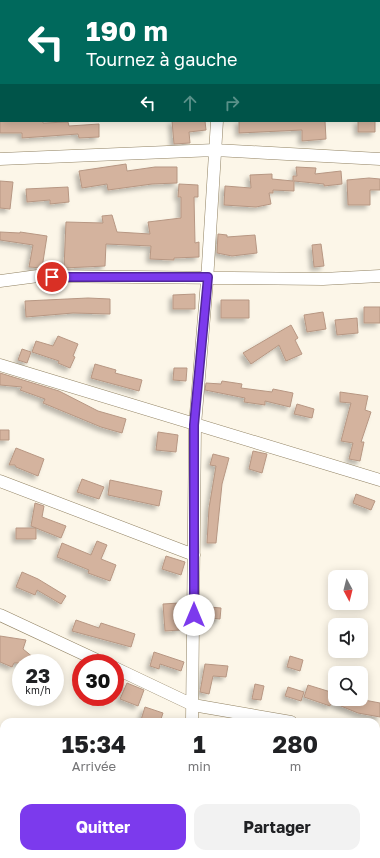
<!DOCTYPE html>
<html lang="fr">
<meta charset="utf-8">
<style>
:root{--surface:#fff;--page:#f2f2f2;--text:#202124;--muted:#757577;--accent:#7c3aed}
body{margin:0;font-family:"Golos Text",sans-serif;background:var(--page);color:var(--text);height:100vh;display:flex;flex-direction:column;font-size:15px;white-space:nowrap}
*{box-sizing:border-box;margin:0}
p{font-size:13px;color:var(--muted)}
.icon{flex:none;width:22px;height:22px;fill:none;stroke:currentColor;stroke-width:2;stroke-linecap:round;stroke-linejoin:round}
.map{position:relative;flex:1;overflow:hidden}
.drawer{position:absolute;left:0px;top:718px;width:380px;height:140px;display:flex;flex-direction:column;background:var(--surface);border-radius:12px 12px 0 0;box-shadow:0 2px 10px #0003}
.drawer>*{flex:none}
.banner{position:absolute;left:0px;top:0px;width:380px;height:122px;box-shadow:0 2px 10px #0003;background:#00695c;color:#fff;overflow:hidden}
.needle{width:26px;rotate:173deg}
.fabs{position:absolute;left:328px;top:570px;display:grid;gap:8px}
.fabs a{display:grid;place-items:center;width:40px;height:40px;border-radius:8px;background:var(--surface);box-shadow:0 2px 10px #0003;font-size:20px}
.speed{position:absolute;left:12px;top:654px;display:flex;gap:8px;font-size:20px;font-weight:700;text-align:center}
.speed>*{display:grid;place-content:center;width:52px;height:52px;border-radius:50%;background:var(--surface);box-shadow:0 2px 10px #0003;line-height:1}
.speed small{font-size:10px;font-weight:400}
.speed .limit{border:6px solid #d22;background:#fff;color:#111}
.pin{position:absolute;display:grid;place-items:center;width:34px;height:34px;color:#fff;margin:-17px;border:2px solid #fff;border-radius:50%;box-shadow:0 1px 4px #0007}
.me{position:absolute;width:44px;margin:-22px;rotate:0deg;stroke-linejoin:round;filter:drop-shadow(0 0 3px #0008)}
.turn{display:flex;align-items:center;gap:14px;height:84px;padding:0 20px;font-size:18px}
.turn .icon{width:52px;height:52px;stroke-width:2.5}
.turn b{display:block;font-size:28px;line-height:34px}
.lanes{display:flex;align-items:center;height:38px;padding:0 20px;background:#0003;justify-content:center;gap:20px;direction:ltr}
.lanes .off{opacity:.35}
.eta{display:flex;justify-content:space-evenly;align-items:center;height:68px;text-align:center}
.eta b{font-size:24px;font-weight:700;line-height:28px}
.primary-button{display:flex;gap:8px;margin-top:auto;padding:8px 20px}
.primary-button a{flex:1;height:46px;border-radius:12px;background:var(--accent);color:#fff;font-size:16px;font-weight:700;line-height:46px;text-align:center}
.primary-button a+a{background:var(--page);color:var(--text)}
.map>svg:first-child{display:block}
</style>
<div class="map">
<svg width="380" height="858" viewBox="0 0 380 858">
<defs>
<filter id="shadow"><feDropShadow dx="-3.5" dy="3.5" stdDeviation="2" flood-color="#0004"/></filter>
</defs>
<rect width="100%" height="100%" fill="#fcf6e8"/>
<!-- building -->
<path fill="#d4b39e" stroke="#b79783" filter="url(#shadow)" d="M0,121H43V123L68,122L69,126L99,124V137L79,138L78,134L22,138V133H0Z
M172,121H205L206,130L189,132L190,143L174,144Z
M239,121H325L326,139L302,141V130L239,133Z
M358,121H375V132H358Z
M126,164L127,171L155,167H177V183L152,184L108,190L107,184L82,188L79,171Z
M296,167L316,168L315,174L341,171L342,184L324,186V184L294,181V191L273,190V193H269L271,204L256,207L224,205L225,186L251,188L250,175L272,174V179L293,181V176H297Z
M369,178L380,179V190H370V205H348L347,180Z
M0,181L13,182L10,209L0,208Z
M179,184L198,185V197H194L195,243L199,242V257L174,258V260L150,259L151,246L106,244L105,266L64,268L66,222L103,223L102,216L112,215L117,232L150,234L148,222L181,218V197H178Z
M68,187L69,202L50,204V200L27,202L26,189Z
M0,232L20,233V232L47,236L42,268L29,267L33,245L0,240Z
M218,234L227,235V237L255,235L257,253L232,256L217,253Z
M321,244L324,266L314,267L312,245Z
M195,294V309H173V295Z
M88,298L110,299V314L73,313L26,317L25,301Z
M221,300H249V318H221Z
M364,307H380V323H364Z
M323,312L326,329L307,332L304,315Z
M357,318L358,333L337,335L335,320Z
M291,325L298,338L295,340L302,354L286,361L279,345L251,364L243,353Z
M58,336L78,344L73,356L75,357L70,368L58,363L59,361L32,352L36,341L53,346Z
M22,349L31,352L27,363L18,360Z
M95,364L116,370L115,373L142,380L139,391L91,378Z
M174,368H187L186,381L173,380Z
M0,373L59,391L98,411L126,419L122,433L101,427L43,403L45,399L20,390L22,387L0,385Z
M222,381L242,384L241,388L272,392L273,389L293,393L290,407L265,401V405L244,402L245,398L205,390L206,383L221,384Z
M340,392L368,396L365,410L371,412L361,442H364L360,461L349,459L353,443L341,441L351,403L340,402Z
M297,404L314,409L312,418L294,414Z
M0,430H9V440H0Z
M158,432L178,435L176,452L156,450Z
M16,448L44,459L38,476L16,467L15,465H9Z
M253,451L267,454L262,473L249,469Z
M213,454L229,458L222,484L216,543H207L209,508L216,466L210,465Z
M82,479L104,487L99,499L77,492Z
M110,480L162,491L159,506L108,495Z
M356,494L375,501L371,510L353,503Z
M35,503L44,506L42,517L66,526L61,538L36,528V539H16V528H36L31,526Z
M97,541L107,545L101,559L116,565L110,581L88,573L89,570L57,557L62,543L91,555Z
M166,556L185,562L181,575L162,569Z
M22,572L38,579L66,596L61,604L37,590L35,595L16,587Z
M179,603L180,630L165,631L163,604Z
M209,607L221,608L220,619L209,618Z
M76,620L99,628L101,623L135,634L131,647L72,631Z
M0,636L26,640L23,649L40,663H14L12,667L0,662Z
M154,652L184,662L181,671L160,664L159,669L150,666Z
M290,656L303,660L300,671L287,667Z
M205,664L228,666L226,677L213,676L209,694L200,692Z
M127,683L144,690L138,706L120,699Z
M255,684L264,686L261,700L252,699Z
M308,685L334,693L332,699H359L380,703V717L358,713L331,702L330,706L304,697Z
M288,687L304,692L301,701L285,696Z
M145,707L163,713L160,722H147L141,720Z"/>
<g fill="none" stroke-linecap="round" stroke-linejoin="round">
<defs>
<path id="minor" d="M379,43H380
M0,52H1
M0,159L215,150L380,159
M0,281L38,276L323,279L380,276
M0,365L380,480
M0,481L194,555
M0,615L103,663
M115,668L193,705L291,722
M192,722L195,425L207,281L217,121
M376,739L380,740
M0,745L4,746
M376,844L380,845
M187,858V854"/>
</defs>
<!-- minor casing -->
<use href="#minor" stroke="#918263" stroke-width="13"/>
<!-- minor -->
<use href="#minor" stroke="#fff" stroke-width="12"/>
</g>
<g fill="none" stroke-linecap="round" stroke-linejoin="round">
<defs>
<path id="route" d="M52,277H208L194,425V615"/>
</defs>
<!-- route casing -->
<use href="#route" stroke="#51269a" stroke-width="10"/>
<!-- route -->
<use href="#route" stroke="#7c3aed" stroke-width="7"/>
</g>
</svg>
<div class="fabs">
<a><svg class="needle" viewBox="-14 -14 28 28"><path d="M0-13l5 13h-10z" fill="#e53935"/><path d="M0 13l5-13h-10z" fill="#757577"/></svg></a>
<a><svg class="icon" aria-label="sound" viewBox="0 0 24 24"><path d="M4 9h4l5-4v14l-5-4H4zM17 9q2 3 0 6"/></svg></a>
<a><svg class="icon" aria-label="search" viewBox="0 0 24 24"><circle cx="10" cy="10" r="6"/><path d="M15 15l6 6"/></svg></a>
</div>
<div class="speed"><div>23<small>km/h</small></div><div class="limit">30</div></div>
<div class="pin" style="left:52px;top:277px;background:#d93025"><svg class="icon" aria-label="arrive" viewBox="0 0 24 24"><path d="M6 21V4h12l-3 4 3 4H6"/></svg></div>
<svg class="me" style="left:194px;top:615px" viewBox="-20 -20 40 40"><circle r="19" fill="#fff"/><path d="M0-13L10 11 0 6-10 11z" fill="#7c3aed"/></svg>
<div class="banner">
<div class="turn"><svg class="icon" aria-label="left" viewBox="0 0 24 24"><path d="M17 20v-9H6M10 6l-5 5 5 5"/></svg><div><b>190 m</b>Tournez à gauche</div></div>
<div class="lanes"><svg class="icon" aria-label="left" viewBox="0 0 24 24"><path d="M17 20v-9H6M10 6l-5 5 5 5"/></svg><svg class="icon off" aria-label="ahead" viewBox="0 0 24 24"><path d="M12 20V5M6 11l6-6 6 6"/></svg><svg class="icon off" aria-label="right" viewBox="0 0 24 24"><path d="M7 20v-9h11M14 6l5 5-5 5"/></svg></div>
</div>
<section class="drawer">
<div class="eta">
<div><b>15:34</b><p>Arrivée</p></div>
<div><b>1</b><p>min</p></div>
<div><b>280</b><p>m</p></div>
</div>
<div class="primary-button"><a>Quitter</a><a>Partager</a></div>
</section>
</div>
